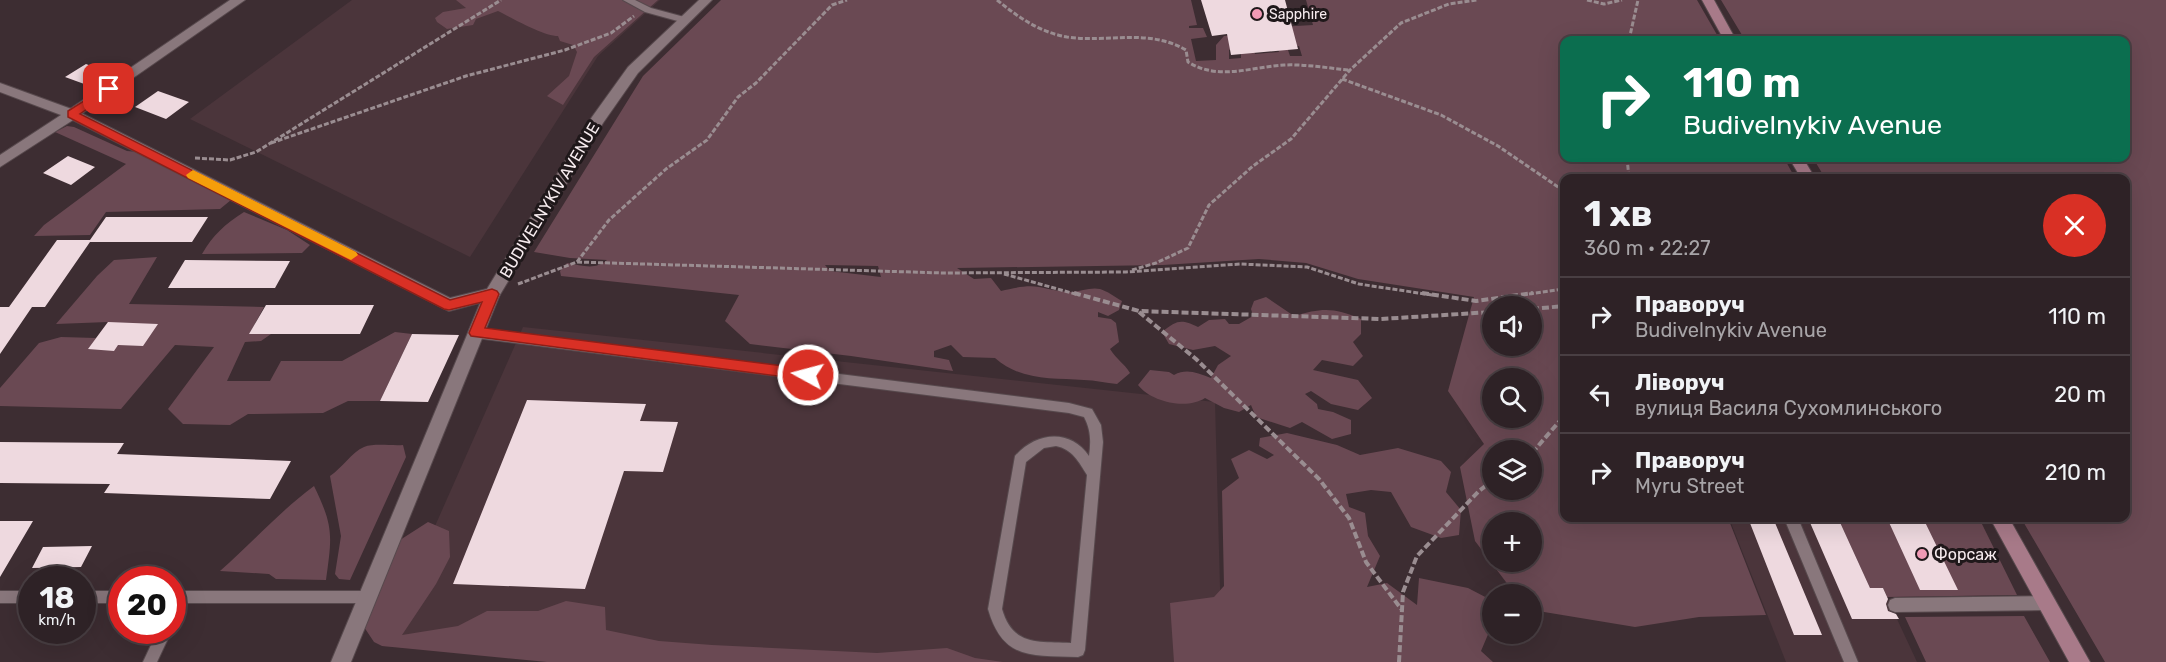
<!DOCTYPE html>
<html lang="uk">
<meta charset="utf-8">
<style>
:root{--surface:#2e2226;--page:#362a2e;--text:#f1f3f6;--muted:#a7a4a7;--line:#493f43}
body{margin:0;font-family:Rubik,sans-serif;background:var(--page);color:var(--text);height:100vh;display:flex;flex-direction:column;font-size:22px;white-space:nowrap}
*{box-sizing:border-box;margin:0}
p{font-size:20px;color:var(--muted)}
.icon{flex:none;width:33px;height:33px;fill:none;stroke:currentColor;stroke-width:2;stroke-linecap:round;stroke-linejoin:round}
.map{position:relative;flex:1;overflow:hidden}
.drawer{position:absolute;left:1560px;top:174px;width:570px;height:348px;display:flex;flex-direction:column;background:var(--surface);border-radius:12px;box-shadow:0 6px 24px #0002,0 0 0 2px var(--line)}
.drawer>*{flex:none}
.banner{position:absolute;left:1560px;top:36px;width:570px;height:126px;border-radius:12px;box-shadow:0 6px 24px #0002,0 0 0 2px var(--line);background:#0b6e4f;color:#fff;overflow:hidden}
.controls{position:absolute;left:1482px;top:296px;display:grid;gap:12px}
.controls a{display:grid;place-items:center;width:60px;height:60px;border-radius:50%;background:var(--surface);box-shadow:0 6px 24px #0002,0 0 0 2px var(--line);font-size:30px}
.speed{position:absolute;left:18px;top:566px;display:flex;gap:12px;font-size:30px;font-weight:700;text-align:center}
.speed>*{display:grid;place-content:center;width:78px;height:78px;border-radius:50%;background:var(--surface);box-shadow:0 6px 24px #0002,0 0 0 2px var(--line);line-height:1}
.speed small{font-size:15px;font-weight:400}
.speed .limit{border:9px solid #d22;background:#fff;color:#111}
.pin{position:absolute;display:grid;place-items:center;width:51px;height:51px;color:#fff;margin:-26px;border-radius:12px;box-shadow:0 3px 9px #0006}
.me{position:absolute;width:66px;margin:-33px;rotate:277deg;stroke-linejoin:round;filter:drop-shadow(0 0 4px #0008)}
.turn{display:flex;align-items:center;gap:21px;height:126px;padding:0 24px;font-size:27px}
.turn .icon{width:78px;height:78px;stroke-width:2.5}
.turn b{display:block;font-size:42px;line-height:51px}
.round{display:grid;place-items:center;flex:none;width:63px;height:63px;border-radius:32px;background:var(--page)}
.summary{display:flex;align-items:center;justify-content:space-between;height:102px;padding:0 24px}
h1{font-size:36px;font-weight:700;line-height:45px}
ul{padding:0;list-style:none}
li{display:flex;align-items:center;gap:18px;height:78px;padding:0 24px;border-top:2px solid var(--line)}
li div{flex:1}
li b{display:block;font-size:22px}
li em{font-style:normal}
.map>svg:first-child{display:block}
</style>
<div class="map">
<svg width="2166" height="662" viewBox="0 0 2166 662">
<rect width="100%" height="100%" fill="#3d2d32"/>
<!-- built -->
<path fill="#4b353b" d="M352,0H660L598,56L470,257L190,119Z
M523,327L1215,402L1222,662H598L382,646Z
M1729,518H1850L1917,662H1786Z"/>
<!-- green -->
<path fill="#6a4953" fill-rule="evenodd" d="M456,0H658L594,57L563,105L547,96L569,76L577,52L573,45L560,41L558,36C544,36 512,18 498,11L476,19L473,25L447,29L437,22L435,18L443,12L466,8Z
M721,0H1191L1197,25L1189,26V28H1203L1207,37L1191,39L1196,61L1216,60V45L1224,36L1236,35L1233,49L1229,50V59L1241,58V50L1252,46L1255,54L1279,52L1276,44L1287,47L1290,56H1302L1299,46H1291L1260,28L1313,25L1306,0H1697L1720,40H1564V158H1784L1795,178H1564V518H1728L1766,615L1699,617L1635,627L1532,610V594H1515L1475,541L1460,467L1484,444L1448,391L1474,297L1358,279L1306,263L1259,259L1163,265L957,268L974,279L991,278L1001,291C1013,288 1027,285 1039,287C1050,289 1060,292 1072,292C1081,291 1091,287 1100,289C1107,291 1115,297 1122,301L1119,310L1108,316L1098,312V317L1111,319L1116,323L1119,342L1110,349C1117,360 1124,363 1130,373L1117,384C1106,383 1095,380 1084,380C1052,378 1021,381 995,358L963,357L951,345L934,351V357L949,360L953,371L851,356L750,344L725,321L739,295L561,276L560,271L567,263C582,265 594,271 607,260L570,258L534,252L643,76ZM825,265L878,266L881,277L830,271ZM1492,306H1532V345H1492ZM1492,378H1532V417H1492ZM1492,450H1532V489H1492ZM1492,522H1532V561H1492Z
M1721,0H2166V662H2105L2021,518H2126V178H1825L1813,158H2126V40H1745Z
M67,126L74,127L127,151L139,152L231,200L220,209L106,212L90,235L34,236L44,225L126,164L55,132Z
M244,212L287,230L310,245L302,253L202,254C213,235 225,224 244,212Z
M157,257L129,304L264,307L250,333L271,334L261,341L245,342L227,381H270L281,361H342L395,332L412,334L380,401H348L323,413L248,414L230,425L183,424L168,409L214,347L175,345L121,409L0,406V388L39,343L61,337L96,338L108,322L56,324L97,276L114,260Z
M1266,297L1294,316C1321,308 1334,307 1361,319V334L1353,342L1363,356L1353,366L1322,360L1313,370L1358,380L1372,398L1358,410L1331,404L1311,391L1305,394L1317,404L1318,409L1333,412L1351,420V434L1332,439L1302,422L1290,428L1256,417L1251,405L1239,412L1224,408L1205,398C1187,410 1151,402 1138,385L1150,370L1169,372L1174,375C1187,368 1197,373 1211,378L1218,365L1231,356L1215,346L1193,350L1169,344L1162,332C1177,320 1181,319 1198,327L1209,320L1225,319L1229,324H1239L1253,316L1251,309L1254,301Z
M1287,433L1337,445L1360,455L1398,448L1441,461L1451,472L1446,492L1461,510L1459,535L1441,538L1411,527L1391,492L1371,490L1346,494L1349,507L1365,513L1368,536L1380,556L1367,587L1387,583L1417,605L1419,578L1468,588L1491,600L1492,625L1481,651L1493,662H1174L1170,603L1214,597L1224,586L1222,491L1239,478L1231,459L1249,450L1267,459L1274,455L1259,446L1260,438Z
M403,445L406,457L350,580L339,579L335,574L341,536L330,476C342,468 352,452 364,447C374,443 392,446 403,445Z
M314,486C334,527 332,536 326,580L276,579L269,574L220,571C252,543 280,511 314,486Z
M1838,518H1979L2017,595L1887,597L1883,588H1870Z
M428,522L449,531L450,557L436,584L402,635L458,626L487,611H538L566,601L605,607L606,630L659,641L712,645L877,653L947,648L975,658L1003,662H547L382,646L374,642L364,627L400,540Z
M2024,616L2050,662H1926L1905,617Z"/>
<!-- building -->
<path fill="#eed9df" d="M1201,0H1285L1298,49L1231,55L1227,34L1212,36Z
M86,64L107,72L87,85L65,77Z
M158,91L189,102L166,119L135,107Z
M68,156L95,167L71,185L43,173Z
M106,217H208L192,242H90L45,307H32L0,354V307H9L57,240H90Z
M185,260L290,261L275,288H168Z
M266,305H374L360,334H249Z
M108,322L158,324L143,346L118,345L114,351L88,349Z
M412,334L459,335L428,402L380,401Z
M527,400L646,404L640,421L678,422L663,472L624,471L585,589L453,584Z
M0,442L124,443L117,454L291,461L270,499L104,493L110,484L0,483Z
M1748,518H1773L1822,635H1794Z
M1808,518H1838L1870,588H1883L1888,599L1886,604L1888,611L1896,614L1899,619H1852Z
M1887,518H1923L1958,590H1920Z
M0,521H33L0,577Z
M92,546L81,567L32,568L43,547Z"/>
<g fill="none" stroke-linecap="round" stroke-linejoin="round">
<defs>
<path id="service" d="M623,0H635L651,8L688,18L690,20L685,23L645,12Z
M476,328L1069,403L1092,409L1101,425L1103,442L1085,650L1083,655L1078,657C1032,655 1003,661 988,609L1015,456C1036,432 1070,428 1089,456C1091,442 1091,430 1084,417L1069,413L476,338L472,336L470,333L472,330ZM1056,446C1072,449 1079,462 1087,475L1071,643C1039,641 1013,647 1002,609L1026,462L1044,448Z
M1784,518H1798L1858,662H1844Z
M0,591H32V603H0Z
M82,591H122V603H82Z
M172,591H368L373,592L375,597L373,602L368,603H186L177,621L172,622Z
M2047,596L2052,598L2054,603L2052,608L2047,610L1895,612L1890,610L1888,605L1890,600L1895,598Z
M158,630H172L157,662H143Z"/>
<path id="minor" d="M230,0H245L77,117H67L65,114L67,111Z
M492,288L498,290L500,294L351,662H331L484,294L486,290Z"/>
<path id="tertiary" d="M699,0H712L638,73L603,123L498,298L449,311L73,120L0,167V155L61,115L0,92V83L77,111L450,298L487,289L592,117L628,67Z"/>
<path id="secondary" d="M1702,0H1714L1736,40H1724Z
M1789,158H1803L1815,178H1801Z
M1990,518H2009L2090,662H2069Z"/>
</defs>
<!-- service casing -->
<use href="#service" stroke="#57494d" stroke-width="2"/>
<!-- minor casing -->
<use href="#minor" stroke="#57494d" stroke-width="2"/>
<!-- tertiary casing -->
<use href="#tertiary" stroke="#57494d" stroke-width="2"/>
<!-- secondary casing -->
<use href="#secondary" stroke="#57494d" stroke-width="2"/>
<!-- path-far1 -->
<path stroke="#9a8d91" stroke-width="3" stroke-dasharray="5 2" stroke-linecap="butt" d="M997,0C1018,17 1039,32 1067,37C1108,43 1148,28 1186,50L1188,62C1219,81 1250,67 1284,65C1305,64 1327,68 1349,70
M1587,0L1604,4L1622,0
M1629,40L1638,0
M1342,79L1441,115L1498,146L1564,191
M271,143L466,76L565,50L611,33L634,16
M195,158L230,160L256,152L501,0
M1627,158L1629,178
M577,262L609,220L666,169L707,140L738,97L756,83L832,5L847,0
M1132,270L1156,263L1188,248L1209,205L1253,166L1291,139L1350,70L1401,23L1449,4L1477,0
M1004,274L1079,295
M518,284L577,262L944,273L1126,272L1240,264L1307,267L1359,284L1432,295
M1522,295L1564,289"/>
<!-- path -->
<path stroke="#9a8d91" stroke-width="4" stroke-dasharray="7 3" stroke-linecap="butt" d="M1074,293L1139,311L1381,319L1492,312
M1422,293L1476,301L1533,293
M1532,309L1564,306
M1139,312L1196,359L1319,479L1349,518L1366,562L1402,610
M1532,453L1564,416
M1399,662L1403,592L1417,556L1479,491L1492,481"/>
<!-- service -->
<use href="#service" fill="#89777c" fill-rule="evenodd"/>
<!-- minor -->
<use href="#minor" fill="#89777c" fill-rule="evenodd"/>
<!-- tertiary -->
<use href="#tertiary" fill="#89777c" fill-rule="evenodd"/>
<!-- secondary -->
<use href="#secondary" fill="#a87a89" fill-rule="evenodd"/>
</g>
<!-- route -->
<path fill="#d93025" stroke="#8d1f18" stroke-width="1.5" d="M109,85L113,86V91L80,114L450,300L492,289L497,291L499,294L485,328L808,369L813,371L816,375L813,379L808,380L471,336L469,333L482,302L449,310L444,309L68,117V111Z"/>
<!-- slow -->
<path fill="#f59e0b" d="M193,170L356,252L358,255L351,260L347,258L188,178L186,175Z"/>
<!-- markers -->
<g fill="#f09ab5" stroke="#1f181a" stroke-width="2">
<circle cx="1257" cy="14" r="6"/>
<circle cx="1922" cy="554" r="6"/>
</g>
<g text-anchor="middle" stroke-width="6" stroke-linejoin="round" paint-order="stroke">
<!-- far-poi labels -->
<g font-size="14" fill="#f7ecef" stroke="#1f181a" text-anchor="start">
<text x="1269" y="19">Sapphire</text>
</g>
<!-- street labels -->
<g font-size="16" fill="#f7ecef" stroke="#1f181a">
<text transform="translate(549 200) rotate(-59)" y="6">BUDIVELNYKIV AVENUE</text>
</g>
<!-- poi labels -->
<g font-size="16" fill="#f7ecef" stroke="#1f181a" text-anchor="start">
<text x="1934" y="560">Форсаж</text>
</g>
</g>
</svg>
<div class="controls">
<a><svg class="icon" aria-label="sound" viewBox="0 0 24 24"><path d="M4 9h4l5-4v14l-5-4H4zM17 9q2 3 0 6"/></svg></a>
<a><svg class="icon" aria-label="search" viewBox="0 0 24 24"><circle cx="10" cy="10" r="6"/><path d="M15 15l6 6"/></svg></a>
<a><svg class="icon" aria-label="layers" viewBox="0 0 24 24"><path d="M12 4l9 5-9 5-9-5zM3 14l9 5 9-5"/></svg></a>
<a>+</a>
<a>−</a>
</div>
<div class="speed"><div>18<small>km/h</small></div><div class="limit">20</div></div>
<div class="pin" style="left:109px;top:89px;background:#d93025"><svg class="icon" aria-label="arrive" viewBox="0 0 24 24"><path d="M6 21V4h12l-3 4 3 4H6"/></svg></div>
<svg class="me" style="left:808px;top:375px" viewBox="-20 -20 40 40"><circle r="17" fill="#d93025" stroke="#fff" stroke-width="3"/><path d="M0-11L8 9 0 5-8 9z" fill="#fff"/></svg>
<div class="banner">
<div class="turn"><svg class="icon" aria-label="right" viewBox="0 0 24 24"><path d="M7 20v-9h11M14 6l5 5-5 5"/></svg><div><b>110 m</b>Budivelnykiv Avenue</div></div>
</div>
<section class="drawer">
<div class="summary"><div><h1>1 хв</h1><p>360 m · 22:27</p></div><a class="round" style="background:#d93025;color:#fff"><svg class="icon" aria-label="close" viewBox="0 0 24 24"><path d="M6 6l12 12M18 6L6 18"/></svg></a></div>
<ul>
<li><svg class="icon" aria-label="right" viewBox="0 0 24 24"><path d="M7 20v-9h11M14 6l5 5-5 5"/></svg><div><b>Праворуч</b><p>Budivelnykiv Avenue</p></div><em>110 m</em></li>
<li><svg class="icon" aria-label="left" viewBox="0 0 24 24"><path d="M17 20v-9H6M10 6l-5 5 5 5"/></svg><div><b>Ліворуч</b><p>вулиця Василя Сухомлинського</p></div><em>20 m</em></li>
<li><svg class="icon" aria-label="right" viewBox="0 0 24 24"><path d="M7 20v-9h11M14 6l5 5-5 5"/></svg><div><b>Праворуч</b><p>Myru Street</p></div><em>210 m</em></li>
</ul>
</section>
</div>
